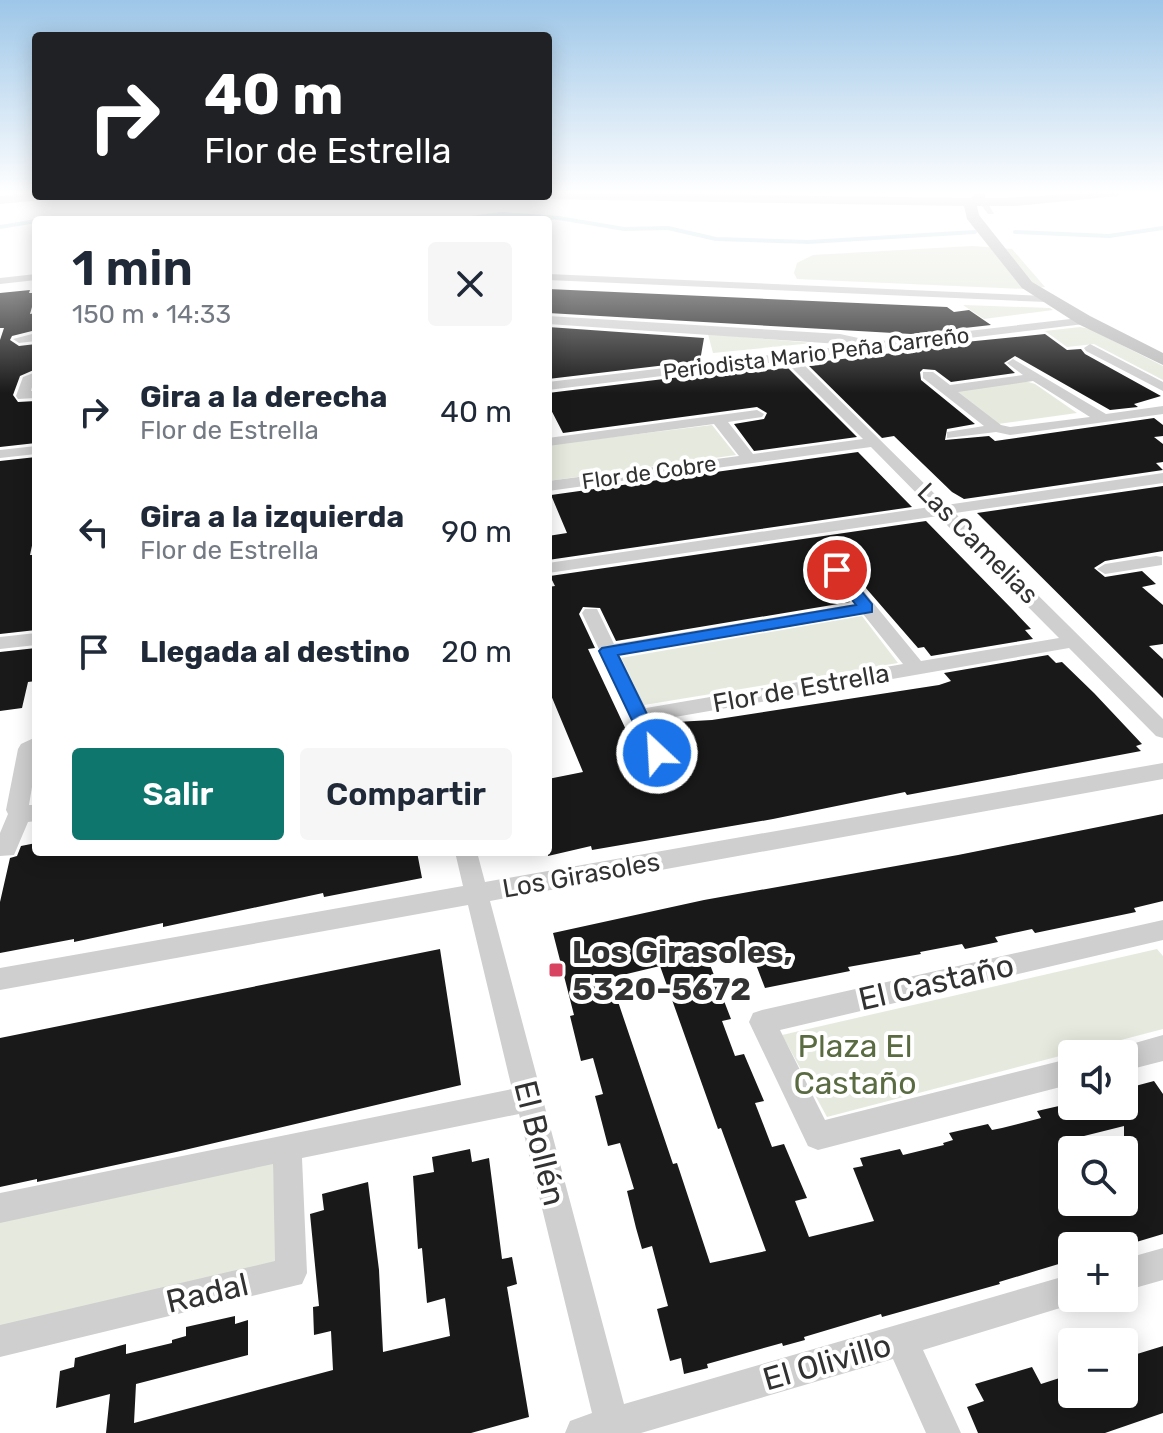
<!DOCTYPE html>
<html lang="es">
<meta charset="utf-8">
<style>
:root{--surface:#fff;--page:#f6f6f7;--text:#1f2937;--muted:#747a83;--accent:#0f766e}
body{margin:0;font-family:Rubik,sans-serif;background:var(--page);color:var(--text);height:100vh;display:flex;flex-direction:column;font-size:30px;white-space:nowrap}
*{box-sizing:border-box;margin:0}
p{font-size:26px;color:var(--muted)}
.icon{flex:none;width:44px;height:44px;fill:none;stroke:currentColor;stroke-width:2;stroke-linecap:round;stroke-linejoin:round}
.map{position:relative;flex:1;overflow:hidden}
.drawer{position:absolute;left:32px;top:216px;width:520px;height:640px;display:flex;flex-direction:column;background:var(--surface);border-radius:8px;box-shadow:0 4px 20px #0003}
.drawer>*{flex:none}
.top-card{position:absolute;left:32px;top:32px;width:520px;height:168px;border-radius:8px;box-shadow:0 4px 20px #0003;background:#202124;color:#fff;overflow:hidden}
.controls{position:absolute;left:1058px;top:1040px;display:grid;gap:16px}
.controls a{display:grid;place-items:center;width:80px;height:80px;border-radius:8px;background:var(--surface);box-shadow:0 4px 20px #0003;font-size:40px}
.pin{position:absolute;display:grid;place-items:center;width:68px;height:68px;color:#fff;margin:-34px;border:4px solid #fff;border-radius:50%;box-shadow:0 2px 8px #0007}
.me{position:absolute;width:88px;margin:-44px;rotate:335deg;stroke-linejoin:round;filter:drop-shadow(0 0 6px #0008)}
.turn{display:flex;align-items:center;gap:28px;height:168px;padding:0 40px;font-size:36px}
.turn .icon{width:104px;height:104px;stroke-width:2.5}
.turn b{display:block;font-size:56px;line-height:68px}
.round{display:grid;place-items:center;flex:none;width:84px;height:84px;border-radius:8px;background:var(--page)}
.overview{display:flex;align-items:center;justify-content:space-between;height:136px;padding:0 40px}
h1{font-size:48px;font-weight:600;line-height:60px}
.button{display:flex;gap:16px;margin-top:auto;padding:16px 40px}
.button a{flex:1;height:92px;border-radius:8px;background:var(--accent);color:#fff;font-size:32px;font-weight:600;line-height:92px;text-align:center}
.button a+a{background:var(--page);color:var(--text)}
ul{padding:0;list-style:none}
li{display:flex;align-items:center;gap:24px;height:120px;padding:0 40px}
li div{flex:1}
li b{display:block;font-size:30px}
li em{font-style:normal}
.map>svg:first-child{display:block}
</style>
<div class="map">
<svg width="1163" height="1433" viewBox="0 0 1163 1433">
<rect width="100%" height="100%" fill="#fff"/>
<!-- green -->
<path fill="#e6eade" d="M972,246L1012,249L1045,287L1026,289L797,279L794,273L797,263L813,255Z
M963,305L1050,308L1053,310L984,319Z
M1080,327L1090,329L1163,366V380L1094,344L1067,347L1045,331Z
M708,334L813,343L713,353Z
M1025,381L1035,384L1077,413L998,424L955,391Z
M712,425L736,455L548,481V445Z
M862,616L898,663L644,705L621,658Z
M1157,949L1163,956V1029L827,1117L782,1035Z
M273,1163L277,1273L0,1335V1221Z"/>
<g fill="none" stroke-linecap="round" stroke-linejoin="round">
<!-- stream -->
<path stroke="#cce2e9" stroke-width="4" d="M45,220H142
M454,220L502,214L559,218L624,229L668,228L716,239L808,242L975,232
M0,227L36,221
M1015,232L1109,236L1163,228"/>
</g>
<!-- building -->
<path fill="#191919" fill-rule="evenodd" d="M548,289L947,307L954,312L969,310L991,325L911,334L548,313Z
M30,290L29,293H36L30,314L36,313V330L12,336L10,340L19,346L36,344V369L20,376L13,395L18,402L36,401V443L0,447V340L4,328H0V293Z
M548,327L704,338L700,361L548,379Z
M1045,334L1067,350L1081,349L1085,354L1161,396L1134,404L1138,407L1110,410L1015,356L1004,363L1015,373L951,382L935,370L923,369L920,372L921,380L975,424L947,429L945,440L989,436L995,441L1154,418L1163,425V436L1154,437L1163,444V462L1156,463L1163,470L964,499L952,492L894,436L882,438L809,366L820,365L817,362L935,348V345Z
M788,368L857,437L754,451L734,424L764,419L767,413L757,407L563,433L548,404V393L697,375Z
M858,452L912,507L548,560V536L567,533L551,495Z
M36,457V493L32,509H36V527L30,555H36V630L0,634V461Z
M1163,486V551L1105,561L1094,568L1105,577L1142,571L1156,584L1142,587L1163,605V644L1149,646L1163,659V698L977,513Z
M926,521L1013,610L1031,629L1025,630L1033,639L931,656L924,647L918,648L845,564L838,562L827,567V572L850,602L616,641L600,608L583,607L579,614L595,648L588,649L644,768L647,758L664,761L670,755L658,723L712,720L939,685L951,681L944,673L1048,655L1056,663L1062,662L1094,693L1142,744L1136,746L1141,751L907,795L905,792L773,819L592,850L591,846L548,856V779L583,772L548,688V587L555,586L550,576Z
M36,648V681L28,682L22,708L0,711V652Z
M1163,814V901L1134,908L1136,912L1035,933L1032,929L995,937L998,942L965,949L962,944L920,952L921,954L848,967L850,971L765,988L750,949L707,957L731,1019L722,1021L735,1056L744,1054L764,1101L755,1103L772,1147L784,1144L807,1198L795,1201L809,1237L874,1221L853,1168L863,1166L860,1158L900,1149L903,1155L944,1145L943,1143L953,1140L949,1133L988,1124L992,1130L1002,1128L1041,1118L1037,1111L1072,1103V1106H1124V1089L1154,1081L1163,1094V1234L1123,1246H1072V1260L999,1282L1000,1284L882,1317L881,1314L804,1337L805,1340L783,1346L782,1343L707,1364L708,1368L684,1374L681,1358L670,1361L657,1309L668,1306L652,1246L642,1249L636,1228L627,1191L634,1189L620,1143L608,1146L595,1096L603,1094L593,1058L581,1061L570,1016L574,1015L553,933L704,900L958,855ZM660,966L718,1129L721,1128L766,1251L710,1263L677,1163L673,1164L610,978ZM1124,1126V1202H1072V1139Z
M36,843V852H417L422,878L324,897L323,893L163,927V923L74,942V939L0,953V902L10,858L17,856L21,846Z
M440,949L461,1085L176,1152L37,1182V1179L0,1187V1038Z
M470,1149L472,1162L489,1158L502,1259L512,1257L517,1284L507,1287L529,1417L471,1433H106L110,1394L56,1408L60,1371L74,1367L75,1358L126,1344V1354L172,1343V1340L186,1336V1327L235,1316V1324L248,1320V1355L136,1384L134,1423L333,1370L331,1331L314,1335L313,1307L319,1306L310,1214L324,1210L322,1194L368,1182L379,1270L383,1352L450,1336L445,1298L427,1303L422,1248L418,1249L413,1176L434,1172L432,1157Z
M1163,1346V1413L1105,1433H978L967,1407L984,1401L975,1384L1032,1367L1041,1384L1072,1374V1394H1124V1358Z"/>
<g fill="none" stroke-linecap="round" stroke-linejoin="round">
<!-- street -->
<path fill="#cfcfcf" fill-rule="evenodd" d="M971,192H981L994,214H988Z
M36,274V280L0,284V278Z
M548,274L1046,296L1052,299L1046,302L548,280Z
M548,316L840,334L863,339L864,343L1088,317L1090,320L1084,324L798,359L946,505L1163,473V483L955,513L1163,719V738L1156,736L1069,648L652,721L667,753L664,758H650L582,613L585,609H597L614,644L855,604L829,570L837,565L843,566L921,661L1059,638L938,516L548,573V563L930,507L871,447L548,491V481L739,456L714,424L548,446V438L757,410L764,414L762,417L728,422L753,454L863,439L785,361L548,390V382L854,345L548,324ZM863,614L903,664L646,708L619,655Z
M36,333V341L19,343L13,339Z
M1090,344L1163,382V391L1086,351L1084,348Z
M1013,359L1106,414L1163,406V414L1010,435L996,432L947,438V432L984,426L923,378V372H933L950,385L1023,375L1007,363ZM1033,381L1090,417L1010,427L1001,425L958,392Z
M36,372L31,391L36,390V398L18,399L16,396L23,377Z
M36,446V454L0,458V450Z
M1156,556L1162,557V565L1105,574L1097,569L1105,564Z
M36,633V645L0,649V637Z
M36,737V763L29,805H36V821L28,822L14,855L0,856V833L8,814L6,810L18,749L21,744Z
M1163,763V779L490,901L624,1404L1072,1274V1298H1085L1083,1301L923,1350L961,1433H926L893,1359L641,1433H565L570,1421L592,1413L519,1114L302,1158L307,1273L302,1284L0,1357V1325L275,1261L273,1164L0,1223V1193L512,1089L468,905L0,990V968L463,886L455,852H477L485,882Z
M1163,920V940L780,1030L825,1120L1072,1058V1084L818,1150L808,1146L749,1022L753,1013L762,1010Z
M1163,1035V1061L1124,1071V1054H1112L1114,1049Z
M1163,1248V1280L1124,1291V1259Z"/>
<!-- secondary -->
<path fill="#bcbcbc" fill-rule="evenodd" d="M548,192L970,198L980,192L985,193V198C1031,198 1077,192 1123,192L1117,196L1015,206H977L979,215L1032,282L1090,316L1163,353V365L1078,324L1022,288L967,219L964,206L543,199L542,196H548Z
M36,193V196H47L41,200L0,204V196Z"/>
</g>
<!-- sky -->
<linearGradient id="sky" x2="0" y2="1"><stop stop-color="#9dc6e8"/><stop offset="0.49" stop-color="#fff"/><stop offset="1" stop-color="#fff" stop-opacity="0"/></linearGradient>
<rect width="1163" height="393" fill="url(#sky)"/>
<!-- route -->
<path fill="#1a73e8" stroke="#114b97" stroke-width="2" d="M837,565L842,567L872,604V612L618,655L666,753L663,758H650L599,651L602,648L856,605L829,570Z"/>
<!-- markers -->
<rect fill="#d94362" stroke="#fff" stroke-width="3" x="548" y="962" width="16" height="16" rx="4"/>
<g text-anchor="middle" stroke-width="8" stroke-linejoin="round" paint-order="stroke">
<!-- far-street labels -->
<g font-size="22" fill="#323232" stroke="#fff">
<text transform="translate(816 353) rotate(-7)" y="8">Periodista Mario Peña Carreño</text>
<text transform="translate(649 472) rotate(-8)" y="8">Flor de Cobre</text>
</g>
<!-- street labels -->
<g font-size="26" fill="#323232" stroke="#fff">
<text transform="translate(978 543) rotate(45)" y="9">Las Camelias</text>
<text transform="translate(801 688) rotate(-10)" y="9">Flor de Estrella</text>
<text transform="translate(581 875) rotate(-10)" y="9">Los Girasoles</text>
</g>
<!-- near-poi labels -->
<g font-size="32" font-weight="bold" fill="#323232" stroke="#fff" text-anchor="start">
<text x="572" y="963">Los Girasoles,<tspan x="572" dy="37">5320-5672</tspan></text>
</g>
<!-- near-street labels -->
<g font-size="32" fill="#323232" stroke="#fff">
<text transform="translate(936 982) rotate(-13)" y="11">El Castaño</text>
<text transform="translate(540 1143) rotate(76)" y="11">El Bollén</text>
<text transform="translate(207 1293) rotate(-13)" y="11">Radal</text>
<text transform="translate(827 1362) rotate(-16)" y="11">El Olivillo</text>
</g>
<!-- near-park labels -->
<g font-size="32" fill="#5a6b42" stroke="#fff">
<text x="855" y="1057">Plaza El<tspan x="855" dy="37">Castaño</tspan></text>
</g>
</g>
</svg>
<div class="controls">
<a><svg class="icon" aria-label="sound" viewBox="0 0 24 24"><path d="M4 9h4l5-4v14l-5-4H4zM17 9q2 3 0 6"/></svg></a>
<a><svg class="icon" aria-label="search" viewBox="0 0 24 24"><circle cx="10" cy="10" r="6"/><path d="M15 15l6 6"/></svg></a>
<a>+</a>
<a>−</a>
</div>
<div class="pin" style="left:837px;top:570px;background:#d93025"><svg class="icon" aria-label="arrive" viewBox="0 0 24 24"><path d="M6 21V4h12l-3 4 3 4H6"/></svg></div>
<svg class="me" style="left:657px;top:753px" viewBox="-20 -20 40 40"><circle r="17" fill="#1a73e8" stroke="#fff" stroke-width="3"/><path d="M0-11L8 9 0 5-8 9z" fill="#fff"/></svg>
<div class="top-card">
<div class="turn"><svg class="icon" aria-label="right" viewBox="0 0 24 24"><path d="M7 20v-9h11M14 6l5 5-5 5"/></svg><div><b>40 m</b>Flor de Estrella</div></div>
</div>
<section class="drawer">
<div class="overview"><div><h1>1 min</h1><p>150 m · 14:33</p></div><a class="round"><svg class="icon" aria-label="close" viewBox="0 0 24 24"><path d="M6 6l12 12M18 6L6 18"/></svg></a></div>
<ul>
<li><svg class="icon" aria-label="right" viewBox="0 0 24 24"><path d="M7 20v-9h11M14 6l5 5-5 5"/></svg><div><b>Gira a la derecha</b><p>Flor de Estrella</p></div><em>40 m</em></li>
<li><svg class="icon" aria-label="left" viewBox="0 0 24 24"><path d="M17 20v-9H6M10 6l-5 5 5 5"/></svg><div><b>Gira a la izquierda</b><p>Flor de Estrella</p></div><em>90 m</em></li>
<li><svg class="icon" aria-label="arrive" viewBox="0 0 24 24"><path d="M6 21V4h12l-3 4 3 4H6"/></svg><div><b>Llegada al destino</b></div><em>20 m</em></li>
</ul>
<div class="button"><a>Salir</a><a>Compartir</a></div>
</section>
</div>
